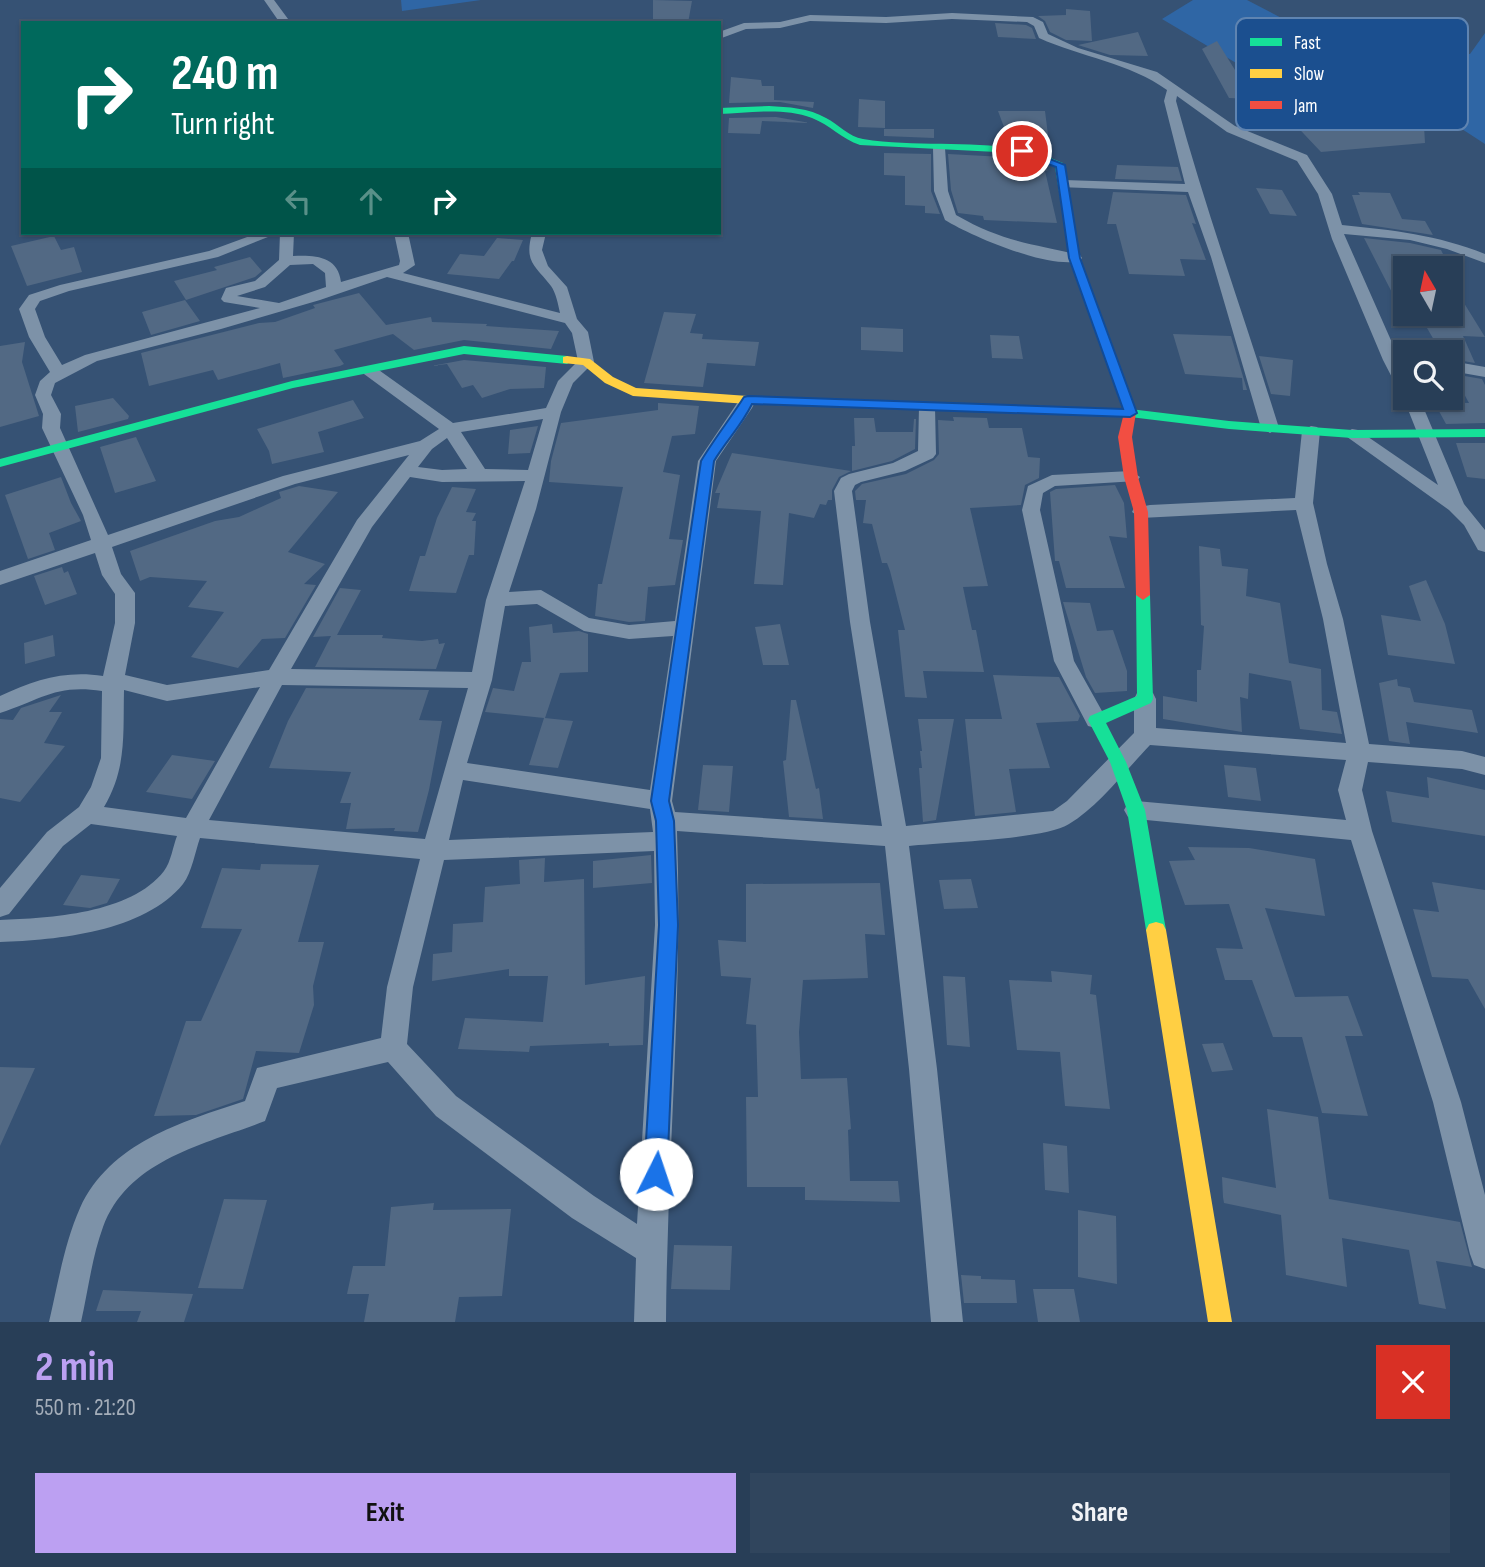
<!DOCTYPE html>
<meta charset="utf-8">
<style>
:root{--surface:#283e57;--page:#30455d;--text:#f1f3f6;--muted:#a5aeba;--line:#44576d;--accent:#bca0f2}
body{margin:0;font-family:"Sofia Sans Condensed",sans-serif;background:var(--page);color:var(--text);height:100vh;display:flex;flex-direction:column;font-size:26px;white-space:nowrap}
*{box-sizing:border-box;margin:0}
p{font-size:23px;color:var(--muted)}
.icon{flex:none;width:38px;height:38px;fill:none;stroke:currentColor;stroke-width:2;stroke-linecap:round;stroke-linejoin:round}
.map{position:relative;height:1322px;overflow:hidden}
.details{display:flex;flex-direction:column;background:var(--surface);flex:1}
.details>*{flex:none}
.hud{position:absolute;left:21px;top:21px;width:700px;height:214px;border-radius:0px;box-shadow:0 2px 5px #0004,0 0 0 2px var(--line);background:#00695c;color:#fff;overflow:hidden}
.needle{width:46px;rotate:351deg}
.fabs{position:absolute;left:1393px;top:256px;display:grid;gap:14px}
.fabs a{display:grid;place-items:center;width:70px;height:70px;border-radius:0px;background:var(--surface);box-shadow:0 2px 5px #0004,0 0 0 2px var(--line);font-size:35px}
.pin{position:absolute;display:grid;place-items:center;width:60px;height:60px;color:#fff;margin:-30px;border:4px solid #fff;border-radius:50%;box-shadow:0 2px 7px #0007}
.me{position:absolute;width:77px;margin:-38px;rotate:4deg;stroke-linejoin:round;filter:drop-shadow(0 0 5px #0008)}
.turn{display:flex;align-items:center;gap:24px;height:147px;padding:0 35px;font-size:32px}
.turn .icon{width:91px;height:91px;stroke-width:2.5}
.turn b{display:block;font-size:49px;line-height:60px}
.lanes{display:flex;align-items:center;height:66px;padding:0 35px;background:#0003;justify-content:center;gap:35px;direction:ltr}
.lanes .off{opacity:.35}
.round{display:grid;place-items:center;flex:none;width:74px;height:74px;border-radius:0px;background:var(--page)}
.overview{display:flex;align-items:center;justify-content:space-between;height:119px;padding:0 35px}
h1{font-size:42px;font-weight:700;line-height:52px;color:var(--accent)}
.cta{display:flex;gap:14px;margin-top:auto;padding:14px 35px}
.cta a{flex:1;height:80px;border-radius:0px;background:var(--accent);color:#111;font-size:28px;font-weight:700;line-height:80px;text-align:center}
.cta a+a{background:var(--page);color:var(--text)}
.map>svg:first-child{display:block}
</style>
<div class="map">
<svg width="1485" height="1322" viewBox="0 0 1485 1322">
<rect width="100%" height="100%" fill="#365274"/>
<!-- green -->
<path fill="#2f66a5" d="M401,0H481L402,11Z
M1193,0H1247L1314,35L1370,48L1470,54L1485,33V144L1445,118L1334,121L1162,19Z"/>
<!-- building -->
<path fill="#526984" d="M653,0L692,1L688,23L653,22Z
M1066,9L1090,11L1092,41L1066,40L1050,32L1045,21L1038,16L1066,15Z
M995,23L1026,25L1032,28L1036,39L998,37Z
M1138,32L1148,56L1110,55L1078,45Z
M1217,41L1253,99L1229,98L1202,49Z
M731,77L761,80L762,86H774V100L814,102L813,108L780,102L729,103Z
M859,99L885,101V128L858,127Z
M998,111H1045L1050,151L1002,142L1004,127Z
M1317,115L1330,128L1424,126L1425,143L1321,152L1287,116Z
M776,117L810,123L762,121L760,134L728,133L729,118Z
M884,129H934V138L884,136Z
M884,153L931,154V191L940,214L925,213V206L905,205V176L884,175Z
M948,154L1004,157L1049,170L1045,171L1057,223L984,220L983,216L958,213L951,190Z
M1117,165L1178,167L1182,181L1115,179Z
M1256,188L1282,190L1297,216L1270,214Z
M1113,192L1186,195L1196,224L1192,223L1206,260L1180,259L1185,276L1129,274L1116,224H1107Z
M1358,192L1390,193L1402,219L1425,221L1433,235L1362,224L1352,195H1360Z
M54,236L61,250L74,247L82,272L27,286L11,246Z
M497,238L523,240L514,261H512L499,279L447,274L460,254L484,256Z
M1364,238L1410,243L1441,250L1450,268H1401L1405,284V313H1411L1404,316Z
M250,257L262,271L255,277L186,300L174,281L217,270L214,267Z
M1451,282L1485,337L1463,336L1475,363L1451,359V352H1441L1420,316L1451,317Z
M359,293L386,325L431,317L432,322L487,324L486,326L559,331L551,349L464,340L414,350L393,334L334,350L344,364L340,366L283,378L280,363L218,380L213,370L149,386L141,353L259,323L275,322L315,308L313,305Z
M185,300L200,321L151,335L142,312Z
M664,312L696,314L690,333L703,334L702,339L759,342L755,366L707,363L703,387L644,383Z
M861,327L903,329V352L861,350Z
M1173,334L1231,336L1247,390H1243L1242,378L1185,374Z
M990,335L1019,336L1023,359L992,358Z
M25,342L22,362L39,416L0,427V346Z
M1259,356L1293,360L1290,396L1271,394Z
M464,360L546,367L544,388L510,389L482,398L473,385L462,388L447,364L431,366Z
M1453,374L1482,379L1485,385V423L1446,424L1434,402L1469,403Z
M113,398L129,416L128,419L78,432L75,406Z
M353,400L364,418L318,432L324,452L272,464L269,451L257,429Z
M658,403L699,406L695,434L672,436L663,472L680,475L669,539L683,540L675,585L648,587L645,621L629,622L595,616L598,584H602L623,487L549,482L551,461L561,423L658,410Z
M953,417L987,418L989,428H1022L1028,457L1040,458L1039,478L1025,485L1021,505L970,508L988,586L963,587L972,630H976L984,672L923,671L927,698L905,697L898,630H905L890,571L887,563H882L872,524L863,523L866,500H856L855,491L862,484L906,474L934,460L939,454L938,420L954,421Z
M854,418H874L876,432H913L914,419H916L915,449L892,461L852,471V446H855Z
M538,426L530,453L508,454L510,430Z
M136,437L156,481L115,493L100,447Z
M1456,443H1485V479L1467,477Z
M732,453L851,471L839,477L832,490V500H828L826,505L820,504L814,518L789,513L783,585L754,584L761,511L717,508L720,493H715Z
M61,477L71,503L81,521L49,533L55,550L28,559L5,495Z
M1115,485L1124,503L1127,538L1109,536L1125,588H1066L1059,561H1055L1050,492L1056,489Z
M299,486L338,492L288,552L325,564L304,584L316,585L285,638L262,639L238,668L191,657L224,612L188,607L207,581L150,577L140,581L130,551L215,521L239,517L281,498L279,492Z
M452,487L476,489L466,512L476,513L472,521H476L474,555H469L456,593L409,591L420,556H425L437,518Z
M1199,546L1220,549L1222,566L1248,569L1246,596L1280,603L1289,663L1321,669L1322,710L1337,712L1342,734L1300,729L1291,681L1249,673L1248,699L1240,697L1242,732L1163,719V696L1197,702V670H1201L1204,626L1201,625Z
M62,567L64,573L68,571L77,594L45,605L34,576Z
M1426,580L1445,624L1455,664L1388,655L1381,615L1421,621L1409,586Z
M340,588L361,590L337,635H383L382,638L422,641L438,639L439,644L445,643L436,669L315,667L331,636L313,637Z
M1063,602L1090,603L1097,631L1113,630L1127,671V691L1095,693L1086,677Z
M552,624L553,633L579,631L588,634V672L560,673L545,718L573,721L558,768L529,765L544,718L485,712L493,688L514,691L522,662H531L529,627Z
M780,624L789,665H763L755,627Z
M53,635L55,656L25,664L24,643Z
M993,675L1059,677L1080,716L1078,721L1036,723L1050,768L1009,769L1016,812L975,816L965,719H1002Z
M1397,679L1398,686L1410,688L1414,702L1472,710L1478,733L1406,722L1410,744L1389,741L1379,683Z
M306,688L429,690L419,720L442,721L429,790L418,832L394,831L395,828L346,829L351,803H340L351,772L269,768L288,721Z
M61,695L49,712H62L44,743L65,746L20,802L0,798V719L13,720L21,708Z
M791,700H796L816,789L819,788L823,819L789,817L783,761L786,760Z
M918,719H954L936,820L923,822L919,768H922L920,751H922Z
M172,755L215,761L192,799L146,792Z
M703,765L733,766L729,812L698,810Z
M1224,765L1256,768L1261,801L1228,797Z
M1427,777L1485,790V836L1392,822L1386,791L1429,798Z
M1188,847L1249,848L1315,859L1325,916L1265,908L1295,997L1348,996L1363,1036H1345L1368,1116L1322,1113L1302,1037H1273L1252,980H1225L1216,948L1243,949L1229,904L1185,905L1169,861L1195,860Z
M651,855L652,883L593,888V861Z
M545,858L544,882L584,879L585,985L645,976L643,1045L609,1046V1043L530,1046L529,1052L458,1049L465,1018L543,1022L548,976H509V969L432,981L433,954L452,952L453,924L483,922L485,887L520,884L519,860Z
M261,864L319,865L298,942H324L313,986L314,1005L299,1053L256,1051L243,1099L196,1115L154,1116L186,1021H201L242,929L201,928L222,868L260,870Z
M81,875L120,879L107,903L90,908L63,905Z
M971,879L978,908L944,909L939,880Z
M1432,882L1485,890V1009L1468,979L1432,977L1413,909L1439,912Z
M880,883L885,935L865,934L868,978L803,980L799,1032L801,1079L847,1078L851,1129L848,1130L850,1181H898L900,1202L805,1200V1187H747L746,1097H758L756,1025L746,1024L751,978L721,976L718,940L746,942V884Z
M1051,971L1092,975L1090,994L1096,995L1110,1109L1065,1106L1060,1052L1017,1050L1009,980L1052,982Z
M943,976L965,977L970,1047L947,1045Z
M1223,1043L1233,1070L1212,1072L1202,1044Z
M0,1067L35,1068L0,1146Z
M1267,1109L1318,1117L1329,1199L1460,1222L1472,1267L1436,1261L1446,1309L1419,1304L1409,1250L1342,1238L1347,1287L1286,1275L1281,1215L1224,1203L1223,1197L1222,1177L1276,1188Z
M1043,1143L1067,1146L1069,1193L1045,1190Z
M224,1199L267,1200L243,1289L198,1288Z
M434,1203L433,1210L511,1209L502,1296L459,1297L455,1322H364L369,1294H347L353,1266H385L391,1207Z
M1078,1210L1116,1216L1117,1284L1078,1277Z
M674,1245L732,1246L730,1290L671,1289Z
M961,1275L981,1276V1279L1015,1280L1017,1303H964Z
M1033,1289H1074L1080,1322H1038Z
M103,1290L193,1294L184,1322H137L141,1311H96Z"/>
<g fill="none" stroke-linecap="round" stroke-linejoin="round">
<!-- street -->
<path fill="#7d92a8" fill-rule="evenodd" d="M264,0H274L291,23H280Z
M952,13L1033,17L1043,22L1048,34L1078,48L1157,72L1235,126L1307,155L1332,194L1342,225C1392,230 1438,235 1485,254V263L1447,249L1410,240L1344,234L1405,372V392L1399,391L1383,360L1332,239L1318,194L1297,161L1227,132L1177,96L1176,101C1206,211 1245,319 1279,428L1270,433L1261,428L1211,257L1188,192L1059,187V181L1064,180L1185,184L1164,101L1167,90C1130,63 1081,57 1039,38L1034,26L1027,22L952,19L886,23L810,21L780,28L746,29L719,39V32L744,23L780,22L810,15L886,17Z
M939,144L945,148L948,191L956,215C1003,242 1030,243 1080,255L1082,258L1080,261C1048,269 973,237 945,220L934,191L933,148Z
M258,233H278L218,257L69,291L40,301L35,309L45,337L62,365L85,355L260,308L224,302L221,299L226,288L255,281L279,260L280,233H294L293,256C315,255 338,256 341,282L399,265L400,261L394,233H408L415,265L403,273L560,313C558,304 556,293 551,286C535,265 524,263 532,233H546L542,250L548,266L567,287L577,319L588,332L594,362L573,383L561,412L536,509L509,592L541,590L589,618L629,625L675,621L698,461L742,396H754L756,400L752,408L716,461L672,801L675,812L882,826L850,622L834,491L841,478L849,474L893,463L918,451L919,407L927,402L935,407L936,454L933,458L905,471L861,482L855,485L852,491L870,622L906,826L1053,811L1067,801L1134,733V699L1137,693L1145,691L1153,693L1156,699V728L1346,743L1323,619L1296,510L1141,518L1132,512L1134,508L1150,505L1295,498L1302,431L1311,426L1317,427L1320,431L1313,503L1327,564L1343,619L1369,744L1462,751L1485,757V775L1462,769L1368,762L1362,790L1372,831L1461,1102L1485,1195V1269L1474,1265L1470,1254L1433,1102L1351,840L1136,819L1128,817L1124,810L1128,803L1136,801L1346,820L1338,790L1346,760L1150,745C1126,770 1098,807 1069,824C1043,840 944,842 909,846L937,1069L963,1322H931L909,1069L885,846L677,831C683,995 667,1158 666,1322H634L636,1258L572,1218L436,1116L388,1062L277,1088L265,1121C206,1144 128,1159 103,1227C92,1257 88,1291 81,1322H49C58,1284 64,1244 80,1208C110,1143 181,1122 245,1101L257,1068L381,1038L387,987L420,859L200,838C195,852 192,872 183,884C144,932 57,940 0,942V920C49,918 131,914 164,871C171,862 173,846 177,836L91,824L63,846L9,914L0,917V888L47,832L79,807L91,787L101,758L102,691C55,684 41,700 0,713V696C34,680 65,670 103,676L115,623V594L102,575L95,553L0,585V571L91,540L83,515L42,428L43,414L35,395L40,381L50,372L29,337L19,309L29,295L60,285L209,251ZM313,264L325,273L326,287L279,303L237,296L265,287L290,265ZM387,277L565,323L572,333L578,361L558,381L546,408L453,423L376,368H364L362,371L364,374L439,429L420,441L283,476L108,535L60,428L61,414L51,395L55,383L97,361L221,329L320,300ZM543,419L528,470L485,469L461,432ZM447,438L467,469L442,470L418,467L432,449ZM409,455L357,520L269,670L167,685L125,675L135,623V593L121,574L112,547L295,484ZM410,477L442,482L525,481L486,600L472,672L291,669L372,527ZM537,604L584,631L629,639L673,636L650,790L467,763L492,680L505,606ZM282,685L468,688L425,839L209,820ZM260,687L186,818L104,807C127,768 123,734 124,690L167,701ZM463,780L650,809L653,832L449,840ZM654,851L655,925L637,1224L594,1196L456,1096L407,1044L413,987L444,860Z
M1451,361L1485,367V377L1451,371Z
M1405,393V397H1419L1464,504L1485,530V552L1478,550L1464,525L1449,510L1343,434L1352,429L1358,430L1438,485L1403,397Z
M1131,471L1140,477L1137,481L1055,486L1043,493L1040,510L1074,661L1107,720L1104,726L1096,728L1088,726L1054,661L1022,510L1028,486L1052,475Z"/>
<!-- fast -->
<path fill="#16e098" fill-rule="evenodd" d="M769,106C788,107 809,108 826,118C838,124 849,137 863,139C930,150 1000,134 1063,163L1080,258L1112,344L1110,347H1102L1100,344L1070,258L1055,167L1016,153L860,145C842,139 830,125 812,118C783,107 749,113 719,114V108Z
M464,346L567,356L573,360L567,364L464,354L293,388L0,467V459L292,381Z
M1043,406L1130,409L1229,421L1352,430L1485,429V437L1352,438L1229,429L1130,417L1039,413V407Z
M1143,590L1150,595L1153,699L1151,703L1106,723L1126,762L1145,810L1166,930L1163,936L1156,938L1149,936L1146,930L1127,810L1110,762L1088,720L1090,716L1137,696L1136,595Z"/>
<!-- slow -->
<path fill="#ffcf43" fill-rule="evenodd" d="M567,356L590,359L613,377L636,388L748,396L1043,406L1049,410L1043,414L748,404L633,396L605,383L583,365L563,363V357Z
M1156,922L1163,924L1166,930L1232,1322H1208L1146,930L1149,924Z"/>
<!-- jam -->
<path fill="#f24e42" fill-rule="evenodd" d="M1106,340L1112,344L1136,413L1132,437L1138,477L1148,512L1150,595L1143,600L1136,595L1134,512L1124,477L1118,437L1124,413L1100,344Z"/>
</g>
<!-- route -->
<path fill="#1a73e8" stroke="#114b97" stroke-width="2" d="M1018,149H1025L1065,165L1080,258L1137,413L1130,417L752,404C742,425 726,441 714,461L669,801L674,821L678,925L667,1174L663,1181L656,1185L648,1181L644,1174L659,925L656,821L651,801L701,461C714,439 730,419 744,397L748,396L1123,409L1069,258L1056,167L1018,153Z"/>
<!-- legend -->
<rect x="1236" y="18" width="232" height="112" rx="10" fill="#1b4f8f" stroke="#5f84b1" stroke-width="2"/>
<rect x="1250" y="38" width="32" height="8" fill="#16e098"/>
<rect x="1250" y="69" width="32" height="9" fill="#ffcf43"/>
<rect x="1250" y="101" width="32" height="8" fill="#f24e42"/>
<g font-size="19" fill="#fff">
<text x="1294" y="49">Fast</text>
<text x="1294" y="80">Slow</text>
<text x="1294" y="112">Jam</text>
</g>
</svg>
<div class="fabs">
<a><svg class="needle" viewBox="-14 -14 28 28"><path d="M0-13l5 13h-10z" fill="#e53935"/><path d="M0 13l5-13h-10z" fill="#a5aeba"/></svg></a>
<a><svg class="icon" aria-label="search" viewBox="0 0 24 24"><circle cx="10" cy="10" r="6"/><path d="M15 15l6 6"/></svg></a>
</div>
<div class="pin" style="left:1022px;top:151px;background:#d93025"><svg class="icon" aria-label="arrive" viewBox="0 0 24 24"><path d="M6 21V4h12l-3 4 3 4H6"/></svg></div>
<svg class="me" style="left:656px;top:1174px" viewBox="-20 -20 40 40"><circle r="19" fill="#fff"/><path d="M0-13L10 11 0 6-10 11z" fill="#1a73e8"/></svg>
<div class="hud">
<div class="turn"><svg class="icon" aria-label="right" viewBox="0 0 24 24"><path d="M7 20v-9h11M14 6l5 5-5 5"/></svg><div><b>240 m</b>Turn right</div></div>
<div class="lanes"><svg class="icon off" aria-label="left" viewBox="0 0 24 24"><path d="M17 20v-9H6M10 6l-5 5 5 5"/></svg><svg class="icon off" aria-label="ahead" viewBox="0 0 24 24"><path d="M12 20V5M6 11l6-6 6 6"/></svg><svg class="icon" aria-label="right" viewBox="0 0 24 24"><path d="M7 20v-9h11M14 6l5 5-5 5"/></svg></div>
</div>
</div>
<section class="details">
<div class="overview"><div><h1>2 min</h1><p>550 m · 21:20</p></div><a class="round" style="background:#d93025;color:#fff"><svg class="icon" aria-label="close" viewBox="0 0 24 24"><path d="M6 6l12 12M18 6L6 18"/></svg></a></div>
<div class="cta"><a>Exit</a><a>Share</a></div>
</section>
